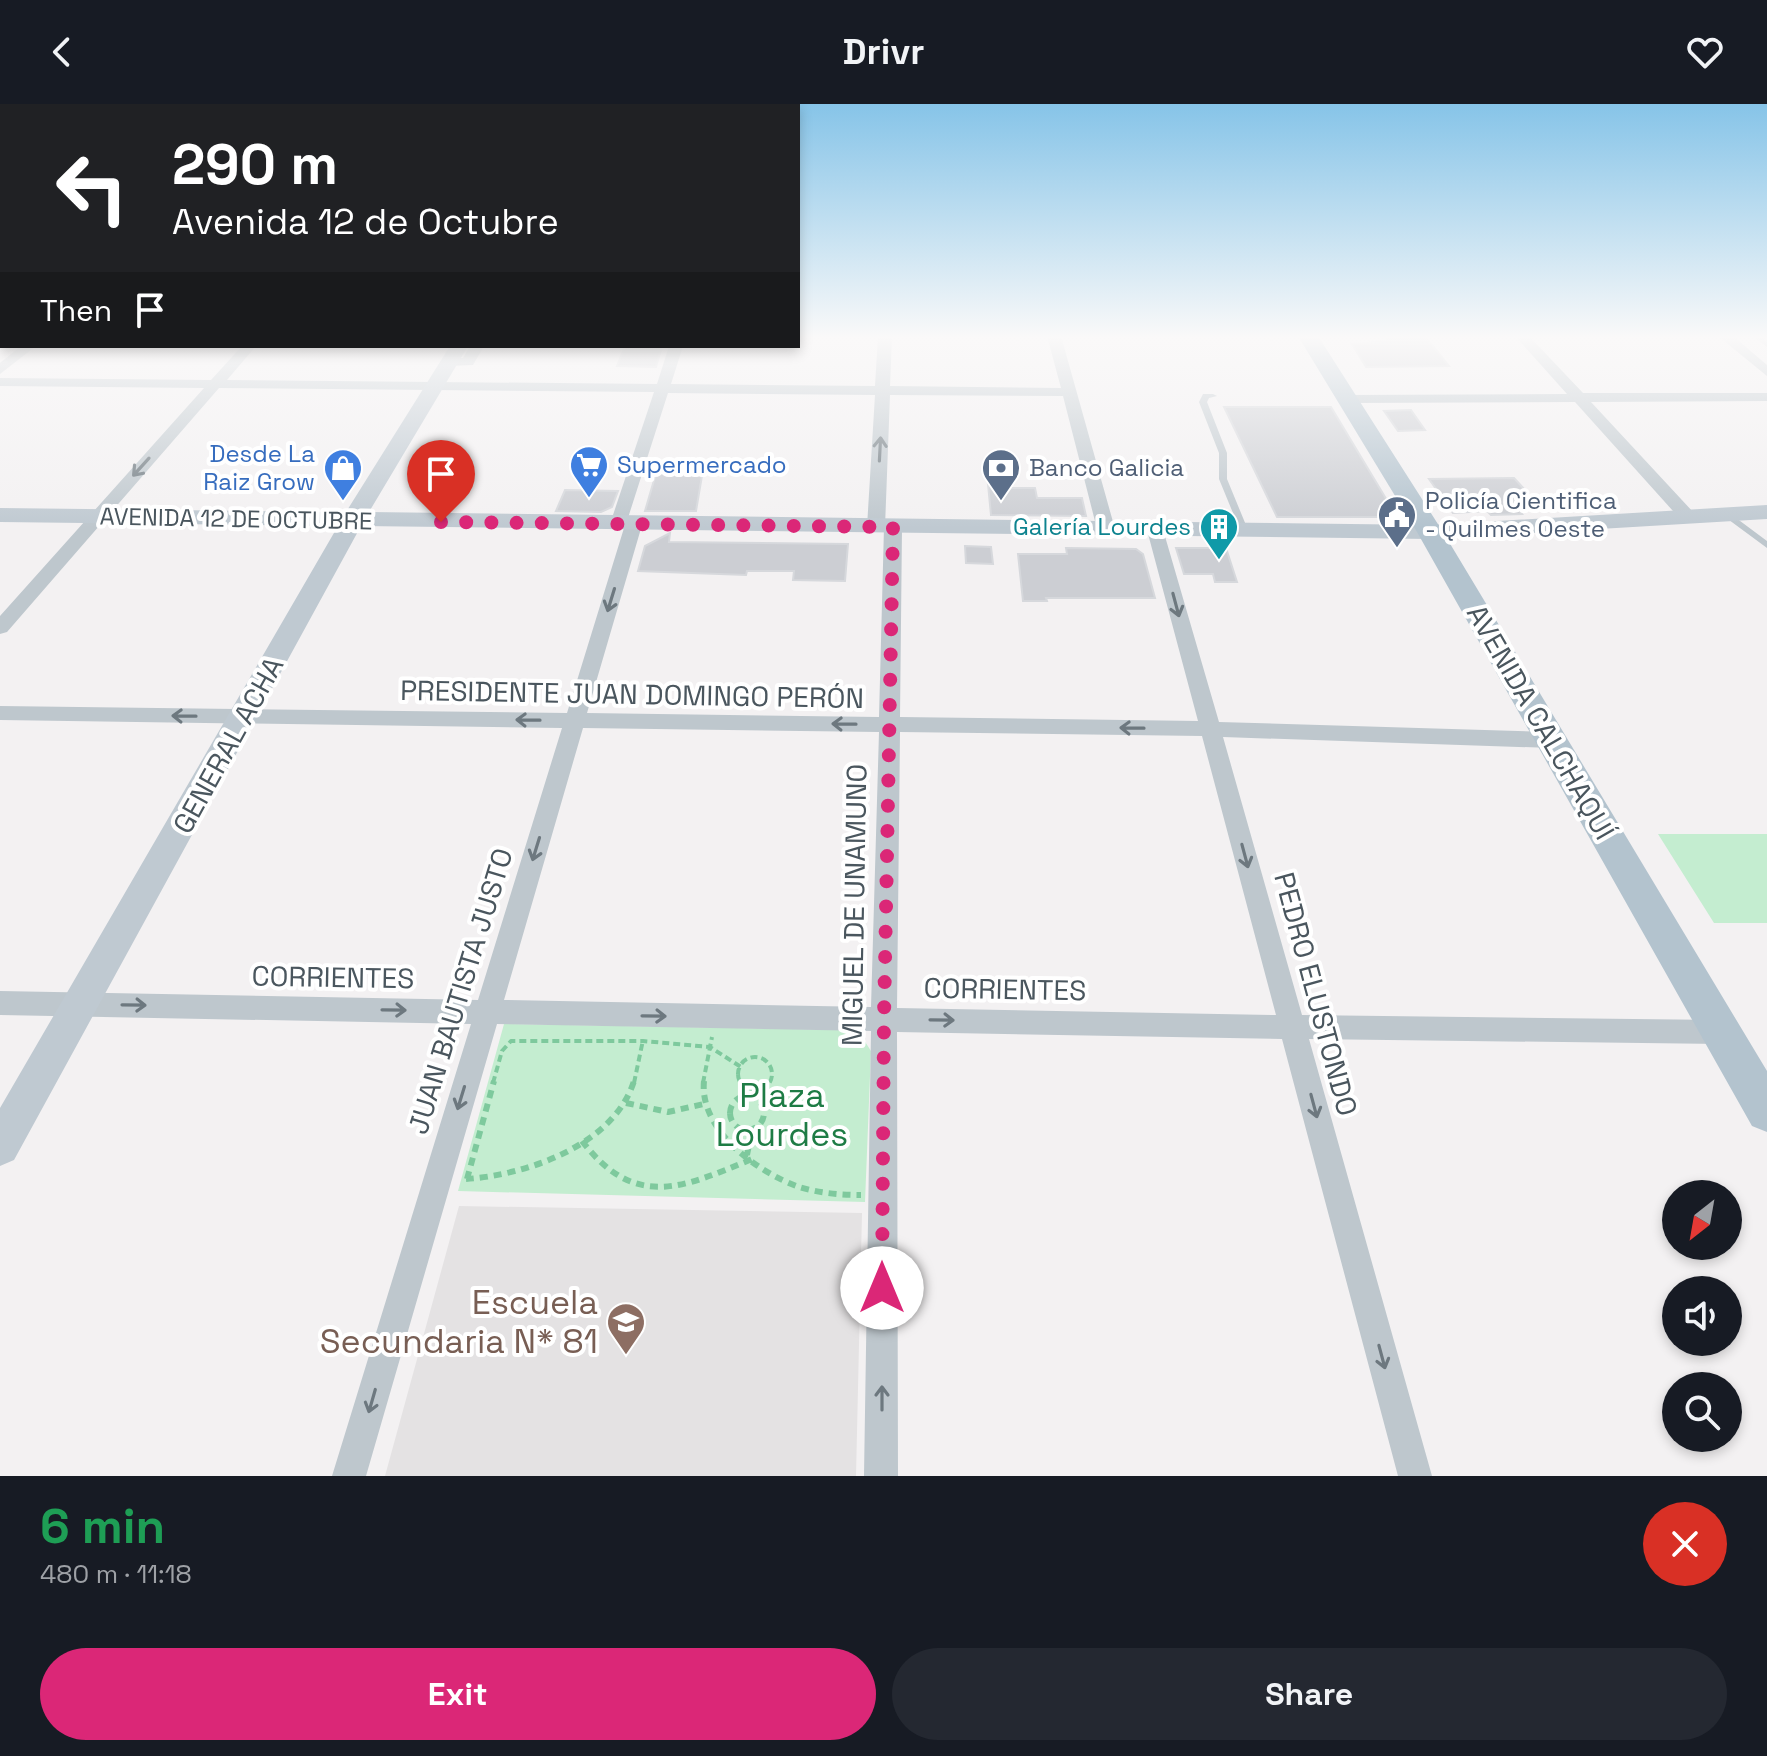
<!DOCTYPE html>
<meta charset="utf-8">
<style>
:root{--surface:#171b24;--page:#242831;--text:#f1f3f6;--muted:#9ea1a6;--accent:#db2777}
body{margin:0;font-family:"Space Grotesk",sans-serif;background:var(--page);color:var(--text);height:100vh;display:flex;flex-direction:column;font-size:30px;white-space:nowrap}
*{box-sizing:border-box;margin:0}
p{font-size:26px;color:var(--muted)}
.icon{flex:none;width:44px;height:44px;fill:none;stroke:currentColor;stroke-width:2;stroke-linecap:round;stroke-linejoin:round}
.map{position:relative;height:1372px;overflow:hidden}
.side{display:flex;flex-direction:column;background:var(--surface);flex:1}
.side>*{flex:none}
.banner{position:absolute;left:0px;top:0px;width:800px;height:244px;box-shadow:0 4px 12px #0003;background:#202124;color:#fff;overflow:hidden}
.needle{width:52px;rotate:211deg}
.controls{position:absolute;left:1662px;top:1076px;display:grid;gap:16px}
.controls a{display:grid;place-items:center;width:80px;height:80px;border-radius:50%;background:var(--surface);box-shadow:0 4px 12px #0003;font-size:40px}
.pin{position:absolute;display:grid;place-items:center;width:68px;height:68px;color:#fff;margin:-82px -34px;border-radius:50% 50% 50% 0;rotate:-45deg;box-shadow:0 0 8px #0007}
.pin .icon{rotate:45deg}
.me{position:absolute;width:88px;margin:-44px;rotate:0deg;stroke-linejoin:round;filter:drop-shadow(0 0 6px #0008)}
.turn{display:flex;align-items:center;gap:28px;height:168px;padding:0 40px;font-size:36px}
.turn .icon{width:104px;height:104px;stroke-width:2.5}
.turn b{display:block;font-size:56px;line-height:68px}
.then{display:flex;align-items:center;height:76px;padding:0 40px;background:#0003;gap:16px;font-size:30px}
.round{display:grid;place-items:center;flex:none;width:84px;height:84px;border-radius:42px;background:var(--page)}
.summary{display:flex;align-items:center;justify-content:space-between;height:136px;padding:0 40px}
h1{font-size:48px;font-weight:700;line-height:60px;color:#1e9e55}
.primary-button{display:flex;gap:16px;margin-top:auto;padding:16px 40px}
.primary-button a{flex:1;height:92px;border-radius:48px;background:var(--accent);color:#fff;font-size:32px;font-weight:700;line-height:92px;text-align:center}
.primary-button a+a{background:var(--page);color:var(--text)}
header{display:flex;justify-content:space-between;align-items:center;height:104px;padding:0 40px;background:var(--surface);font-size:36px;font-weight:700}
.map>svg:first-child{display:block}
</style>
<header><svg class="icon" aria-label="back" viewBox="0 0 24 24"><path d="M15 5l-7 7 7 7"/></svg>Drivr<svg class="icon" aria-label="heart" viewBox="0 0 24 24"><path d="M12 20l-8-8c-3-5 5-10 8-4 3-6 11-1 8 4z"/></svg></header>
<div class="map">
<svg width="1767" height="1372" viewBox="0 0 1767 1372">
<rect width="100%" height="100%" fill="#f3f1f2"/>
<!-- education -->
<path fill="#e4e2e3" d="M459,1102L862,1109L856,1372H385Z"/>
<!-- green -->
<path fill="#c4edd0" d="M1658,730H1767V819H1714Z
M504,920L851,926L862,933L871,947L865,1098L458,1087Z"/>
<!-- building -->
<path fill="#ccced3" stroke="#d6d8dc" stroke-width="2" d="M1382,232H1425L1449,262L1366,263L1352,240L1386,237Z
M625,242H662L656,263L617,262Z
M1224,303H1331L1397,413H1277Z
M1411,306L1425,326L1398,327L1384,307Z
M659,359L704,360L696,407H645Z
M987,370H1009L1011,384H1035L1037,394H1082L1086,412L991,411Z
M1514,374L1536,398L1513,399L1522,410L1491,411L1487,407L1453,409L1429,375Z
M565,386L618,387L612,403L601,408L556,407Z
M670,429L669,438L848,440L845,477L793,476L794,467H747L746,471L638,467L645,442Z
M965,442L991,443L993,460L966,459Z
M1066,444L1136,445L1143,450L1155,494H1046L1047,497H1023L1018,450H1067Z
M1176,444H1226L1237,478H1215L1213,470H1184Z"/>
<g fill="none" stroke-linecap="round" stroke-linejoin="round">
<!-- path-far1 -->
<path stroke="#7ec99d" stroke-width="4" stroke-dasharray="7 4" stroke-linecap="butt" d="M738 970a17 17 0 1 1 34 0a17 17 0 1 1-34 0Z
M493,979L502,947L511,937H643L710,943L741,963
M634,979L643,936
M703,979L712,933"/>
<!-- path -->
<path stroke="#7ec99d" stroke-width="6" stroke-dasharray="8 6" stroke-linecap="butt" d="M704,977C699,1026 757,1068 799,1083C819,1089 840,1091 861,1091
M730 1009a17 17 0 1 1 34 0a17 17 0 1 1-34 0Z
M626,999L668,1008L704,1000
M582,1037C635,1106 682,1084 752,1055
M747,1051L752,1026
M466,1075C527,1071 614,1041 634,977
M467,1075L494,977"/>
<!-- lane -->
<path fill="#bec7cd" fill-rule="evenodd" d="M1753,232H1760L1767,238V243Z
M1203,290H1213L1217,292L1209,294L1207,298L1227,349V375L1248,426L1247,428L1244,429L1240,426L1219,375V349L1199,298Z
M1728,408L1767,437V444L1725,413L1724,411Z"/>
<!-- street -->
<path fill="#bec7cd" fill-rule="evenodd" d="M878,232H892L890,282L1061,284L1047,232H1061L1115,425L1106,430L1097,425L1063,292L890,291L885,423L893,418L902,423L900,613L1198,617L1147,426L1150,422H1162L1219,618L1552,628L1559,631L1563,636L1559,641L1552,644L1223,633L1302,911L1721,916L1730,919L1734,928L1730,937L1721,940L1309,935L1432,1372H1398L1282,935L897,928L898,1372H864L871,927L497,920L366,1372H332L471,920L0,911V887L478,896L562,624L0,616V602L567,609L624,424H612L610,420L654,288L219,284L7,528L0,530V512L204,284L0,282V274L211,276L242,242H256L227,276L657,280L669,242H683L671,280L875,282ZM668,289L875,291L867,423L876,428L884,423L879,613L587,609L642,421L639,417H627ZM583,624L879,628L871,903L504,896ZM900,628L1202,632L1276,911L897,904Z
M1515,232H1529L1583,289H1767V297L1591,298L1694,409L1696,413L1694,417H1682L1575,298L1346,299L1339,295L1346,291L1567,290Z
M1718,232H1733L1767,261V272Z
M21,242H36L0,270V259Z
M470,242H484L473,261L449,262L442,258L449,254H463Z"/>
<!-- secondary -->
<path fill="#bfc9d1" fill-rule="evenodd" d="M450,242H468L369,408L1430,421L1767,401V415L1430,435L361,422L14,1056L0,1062V1004L338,422L0,418V404L346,408Z"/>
<!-- primary -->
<path fill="#b3c3ce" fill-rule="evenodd" d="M1298,232H1318L1443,428L1767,967V1028L1752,1022L1417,428Z"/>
</g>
<!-- one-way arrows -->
<defs><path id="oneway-shaft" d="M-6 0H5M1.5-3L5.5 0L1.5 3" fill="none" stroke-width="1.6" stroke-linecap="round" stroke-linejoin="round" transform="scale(2)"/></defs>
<g stroke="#6d787f">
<use href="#oneway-shaft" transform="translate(880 345) rotate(-87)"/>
<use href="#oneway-shaft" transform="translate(141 363) rotate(132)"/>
<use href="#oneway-shaft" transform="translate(611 496) rotate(107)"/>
<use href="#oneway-shaft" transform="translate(1176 501) rotate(75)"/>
<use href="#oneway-shaft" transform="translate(184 612) rotate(-179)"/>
<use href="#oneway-shaft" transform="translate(528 616) rotate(-179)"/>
<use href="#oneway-shaft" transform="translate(844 620) rotate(-179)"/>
<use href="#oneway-shaft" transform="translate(1132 624) rotate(-179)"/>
<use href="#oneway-shaft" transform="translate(536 745) rotate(107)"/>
<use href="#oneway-shaft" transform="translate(1245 752) rotate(75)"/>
<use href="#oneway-shaft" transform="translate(134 901) rotate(1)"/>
<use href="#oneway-shaft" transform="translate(394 906) rotate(1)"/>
<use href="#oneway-shaft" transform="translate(654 912) rotate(1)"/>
<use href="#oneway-shaft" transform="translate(942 916) rotate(1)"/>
<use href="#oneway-shaft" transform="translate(461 994) rotate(107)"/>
<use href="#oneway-shaft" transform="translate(1314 1002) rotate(75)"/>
<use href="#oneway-shaft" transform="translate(1382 1253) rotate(75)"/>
<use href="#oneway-shaft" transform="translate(882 1294) rotate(-90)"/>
<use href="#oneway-shaft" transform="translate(372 1297) rotate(106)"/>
</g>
<!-- sky -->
<linearGradient id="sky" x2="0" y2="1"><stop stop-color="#86c4e8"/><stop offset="0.55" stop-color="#faf9f9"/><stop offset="1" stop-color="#faf9f9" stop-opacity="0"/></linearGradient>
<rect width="1767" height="424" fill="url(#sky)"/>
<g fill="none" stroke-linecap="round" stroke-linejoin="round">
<!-- route -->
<path stroke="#db2777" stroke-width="14" stroke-dasharray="0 25.2" d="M441,418L893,423L884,915L882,1184"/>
</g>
<!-- icons -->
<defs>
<symbol id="supermarket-pin" viewBox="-11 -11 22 30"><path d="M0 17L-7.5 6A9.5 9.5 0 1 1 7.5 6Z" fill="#3f7fe0" stroke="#fff"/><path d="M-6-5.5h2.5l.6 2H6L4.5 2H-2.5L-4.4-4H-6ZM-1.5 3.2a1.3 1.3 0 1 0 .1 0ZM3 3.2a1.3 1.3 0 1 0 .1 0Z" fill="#fff"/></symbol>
<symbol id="shop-pin" viewBox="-11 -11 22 30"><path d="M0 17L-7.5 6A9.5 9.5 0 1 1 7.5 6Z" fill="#3f7fe0" stroke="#fff"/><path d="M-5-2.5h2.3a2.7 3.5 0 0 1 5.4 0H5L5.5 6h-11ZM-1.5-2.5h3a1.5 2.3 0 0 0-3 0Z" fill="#fff"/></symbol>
<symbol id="bank-pin" viewBox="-11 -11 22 30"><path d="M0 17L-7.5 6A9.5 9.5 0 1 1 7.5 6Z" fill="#5c6f8a" stroke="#fff"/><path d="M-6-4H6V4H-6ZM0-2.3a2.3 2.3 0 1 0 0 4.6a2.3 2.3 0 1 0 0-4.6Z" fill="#fff"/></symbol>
<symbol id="civic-pin" viewBox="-11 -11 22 30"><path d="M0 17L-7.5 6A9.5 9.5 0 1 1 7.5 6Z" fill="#5c6f8a" stroke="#fff"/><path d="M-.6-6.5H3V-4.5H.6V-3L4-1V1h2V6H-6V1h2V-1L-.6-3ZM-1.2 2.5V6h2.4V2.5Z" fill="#fff"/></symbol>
<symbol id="building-pin" viewBox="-11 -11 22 30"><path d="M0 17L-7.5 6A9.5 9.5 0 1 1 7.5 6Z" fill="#0f9aa8" stroke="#fff"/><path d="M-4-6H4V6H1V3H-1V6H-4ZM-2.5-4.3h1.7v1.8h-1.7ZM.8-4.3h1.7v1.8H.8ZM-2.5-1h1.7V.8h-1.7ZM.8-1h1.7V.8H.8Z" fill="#fff"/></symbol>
<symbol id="school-pin" viewBox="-11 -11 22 30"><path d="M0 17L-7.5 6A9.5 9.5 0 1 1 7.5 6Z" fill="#8d6e63" stroke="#fff"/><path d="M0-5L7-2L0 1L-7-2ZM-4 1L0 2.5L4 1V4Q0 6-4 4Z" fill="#fff"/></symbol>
</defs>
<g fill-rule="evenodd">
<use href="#supermarket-pin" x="567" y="339" width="44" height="60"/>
<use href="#shop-pin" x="321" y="342" width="44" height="60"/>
<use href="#bank-pin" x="979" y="342" width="44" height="60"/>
<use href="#civic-pin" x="1375" y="389" width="44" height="60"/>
<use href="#building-pin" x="1197" y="401" width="44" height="60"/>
<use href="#school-pin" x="604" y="1196" width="44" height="60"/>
</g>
<g text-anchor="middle" stroke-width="8" stroke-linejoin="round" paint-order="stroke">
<!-- far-shop labels -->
<g font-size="24" fill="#366cbe" stroke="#fff" text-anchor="end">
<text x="315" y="358">Desde La<tspan x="315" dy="28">Raiz Grow</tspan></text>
<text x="617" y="369" text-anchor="start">Supermercado</text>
</g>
<!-- far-service labels -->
<g font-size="24" fill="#4e5e75" stroke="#fff" text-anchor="start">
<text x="1029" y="372">Banco Galicia</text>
<text x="1425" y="405">Policía Cientifica<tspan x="1425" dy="28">- Quilmes Oeste</tspan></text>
</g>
<!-- far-street labels -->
<g font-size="24" fill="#4a565e" stroke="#fff">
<text transform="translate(236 415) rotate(1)" y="8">AVENIDA 12 DE OCTUBRE</text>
</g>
<!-- far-culture labels -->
<g font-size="24" fill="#0d838f" stroke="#fff" text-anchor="end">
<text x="1191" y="431">Galería Lourdes</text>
</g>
<!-- street labels -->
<g font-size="28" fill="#4a565e" stroke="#fff">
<text transform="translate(632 590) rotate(1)" y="10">PRESIDENTE JUAN DOMINGO PERÓN</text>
<text transform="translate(1541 618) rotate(60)" y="10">AVENIDA CALCHAQUÍ</text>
<text transform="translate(228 641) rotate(-61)" y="10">GENERAL ACHA</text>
<text transform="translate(854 801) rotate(-89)" y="10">MIGUEL DE UNAMUNO</text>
<text transform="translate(333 873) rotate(1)" y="10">CORRIENTES</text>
<text transform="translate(1005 885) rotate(1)" y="10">CORRIENTES</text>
<text transform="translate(460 887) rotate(-73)" y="10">JUAN BAUTISTA JUSTO</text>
<text transform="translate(1316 890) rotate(75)" y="10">PEDRO ELUSTONDO</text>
</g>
<!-- near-park labels -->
<g font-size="34" fill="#1e7c45" stroke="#fff">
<text x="782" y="1003">Plaza<tspan x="782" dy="39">Lourdes</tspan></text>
</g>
<!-- near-education labels -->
<g font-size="34" fill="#785e54" stroke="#fff" text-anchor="end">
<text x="598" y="1210">Escuela<tspan x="598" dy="39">Secundaria N* 81</tspan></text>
</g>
</g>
</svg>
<div class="controls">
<a><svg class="needle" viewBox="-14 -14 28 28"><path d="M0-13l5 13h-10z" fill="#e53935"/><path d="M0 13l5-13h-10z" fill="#9ea1a6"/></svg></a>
<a><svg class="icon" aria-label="sound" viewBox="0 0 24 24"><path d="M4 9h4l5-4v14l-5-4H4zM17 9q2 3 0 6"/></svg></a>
<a><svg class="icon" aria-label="search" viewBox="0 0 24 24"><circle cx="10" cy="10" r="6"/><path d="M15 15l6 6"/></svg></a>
</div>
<div class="pin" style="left:441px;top:418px;background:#d93025"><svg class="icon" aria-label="arrive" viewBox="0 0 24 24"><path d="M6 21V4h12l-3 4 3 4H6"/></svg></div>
<svg class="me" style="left:882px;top:1184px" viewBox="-20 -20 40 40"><circle r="19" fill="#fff"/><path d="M0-13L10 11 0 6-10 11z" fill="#db2777"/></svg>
<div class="banner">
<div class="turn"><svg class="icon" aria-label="left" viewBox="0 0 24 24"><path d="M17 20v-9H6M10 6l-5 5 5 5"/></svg><div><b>290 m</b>Avenida 12 de Octubre</div></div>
<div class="then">Then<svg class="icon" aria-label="arrive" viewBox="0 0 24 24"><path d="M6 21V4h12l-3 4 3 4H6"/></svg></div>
</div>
</div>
<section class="side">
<div class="summary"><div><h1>6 min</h1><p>480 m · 11:18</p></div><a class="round" style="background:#d93025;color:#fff"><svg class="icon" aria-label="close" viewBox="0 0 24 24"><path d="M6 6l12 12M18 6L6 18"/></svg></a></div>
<div class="primary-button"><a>Exit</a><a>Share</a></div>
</section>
